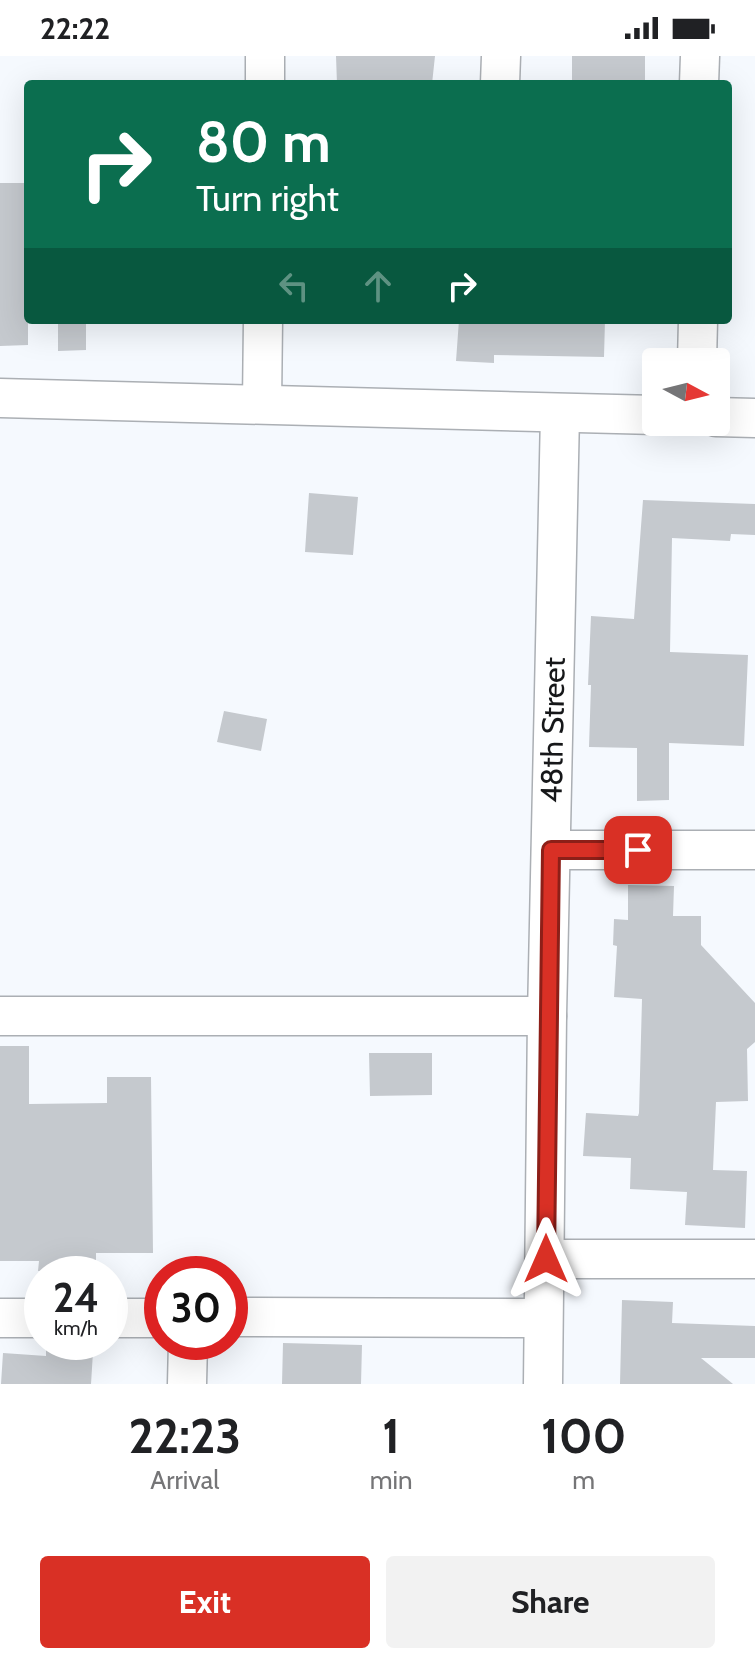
<!DOCTYPE html>
<style>
:root{--surface:#fff;--page:#f2f2f2;--text:#202124;--muted:#757577;--accent:#d93025}
body{margin:0;font-family:Cabin,sans-serif;background:var(--page);color:var(--text);height:100vh;display:flex;flex-direction:column;font-size:30px;white-space:nowrap}
*{box-sizing:border-box;margin:0}
p{font-size:26px;color:var(--muted)}
.icon{flex:none;width:44px;height:44px;fill:none;stroke:currentColor;stroke-width:2;stroke-linecap:round;stroke-linejoin:round}
.map{position:relative;height:1328px;overflow:hidden}
.sheet{display:flex;flex-direction:column;background:var(--surface);flex:1}
.sheet>*{flex:none}
.hud{position:absolute;left:24px;top:24px;width:708px;height:244px;border-radius:8px;box-shadow:0 8px 32px #0002;background:#0b6e4f;color:#fff;overflow:hidden}
.needle{width:52px;rotate:97deg}
.buttons{position:absolute;left:642px;top:292px;display:grid;gap:16px}
.buttons a{display:grid;place-items:center;width:88px;height:88px;border-radius:8px;background:var(--surface);box-shadow:0 8px 32px #0002;font-size:40px}
.speed{position:absolute;left:24px;top:1200px;display:flex;gap:16px;font-size:40px;font-weight:700;text-align:center}
.speed>*{display:grid;place-content:center;width:104px;height:104px;border-radius:50%;background:var(--surface);box-shadow:0 8px 32px #0002;line-height:1}
.speed small{font-size:20px;font-weight:400}
.speed .limit{border:12px solid #d22;background:#fff;color:#111}
.pin{position:absolute;display:grid;place-items:center;width:68px;height:68px;color:#fff;margin:-34px;border-radius:16px;box-shadow:0 4px 12px #0006}
.me{position:absolute;width:88px;margin:-44px;rotate:0deg;stroke-linejoin:round;filter:drop-shadow(0 0 6px #0008)}
.turn{display:flex;align-items:center;gap:28px;height:168px;padding:0 40px;font-size:36px}
.turn .icon{width:104px;height:104px;stroke-width:2.5}
.turn b{display:block;font-size:56px;line-height:68px}
.lanes{display:flex;align-items:center;height:76px;padding:0 40px;background:#0003;justify-content:center;gap:40px;direction:ltr}
.lanes .off{opacity:.35}
.eta{display:flex;justify-content:space-evenly;align-items:center;height:136px;text-align:center}
.eta b{font-size:48px;font-weight:800;line-height:56px}
.button{display:flex;gap:16px;margin-top:auto;padding:16px 40px}
.button a{flex:1;height:92px;border-radius:8px;background:var(--accent);color:#fff;font-size:32px;font-weight:800;line-height:92px;text-align:center}
.button a+a{background:var(--page);color:var(--text)}
.status{display:flex;justify-content:space-between;align-items:center;height:56px;padding:0 40px;background:var(--surface);direction:ltr}
.status svg{height:22px;fill:currentColor}
.map>svg:first-child{display:block}
</style>
<div class="status"><b>22:22</b><svg viewBox="0 0 49 12"><path d="M0 12V9h3v3zM5 12V6h3v6zM10 12V3h3v9zM15 12V0h3v12zM26 1h20v11H26zM47 4h2v5h-2z"/></svg></div>
<div class="map">
<svg width="755" height="1328" viewBox="0 0 755 1328">
<rect width="100%" height="100%" fill="#f5f9fe"/>
<!-- building -->
<path fill="#c5c9ce" d="M336,0H435L432,28H337Z
M572,0H645V28H572Z
M0,127H28V289L0,290Z
M58,264H86V294L58,295Z
M459,264H605L604,301L494,299V307L456,305Z
M309,437L358,441L353,499L305,496Z
M643,444L755,448V479L731,478L730,485L672,482L670,596L748,599L744,690L669,687V744L637,745V692L589,691L591,629H588L591,560L634,563Z
M224,655L267,663L261,695L217,686Z
M628,829L674,830L673,860H701V889L755,947V986L747,993L748,1045L716,1046L713,1114L747,1115L745,1172L685,1169L687,1136L630,1133L631,1102L583,1100L586,1057L638,1060L639,1057L642,943L614,941L617,890L613,889L614,863L628,864Z
M0,990H29V1048L107,1047V1021H151L153,1197H96V1216L38,1215L39,1205H0Z
M369,997H432V1039L370,1040Z
M622,1244L673,1246L672,1267L755,1270V1302H701L733,1328H620Z
M283,1287L362,1289L361,1328H282Z
M46,1294L93,1296L91,1328H1L3,1297L46,1300Z"/>
<g fill="none" stroke-linecap="round" stroke-linejoin="round">
<defs>
<g id="minor">
<path d="M265,28V0"/>
<path d="M500,28L501,0"/>
<path d="M699,28L700,0"/>
<path d="M697,306L698,264"/>
<path d="M0,342L656,359"/>
<path d="M262,348L263,264"/>
<path d="M716,361L755,362"/>
<path d="M551,794H755"/>
<path d="M0,960H547"/>
<path d="M546,1203H755"/>
<path d="M230,1261L543,1262"/>
<path d="M0,1262H42"/>
<path d="M110,1262H162"/>
<path d="M187,1328L188,1286"/>
<path id="s1" d="M543,1328L547,960L560,358"/>
</g>
</defs>
<!-- minor casing -->
<use href="#minor" stroke="#abafb4" stroke-width="41"/>
<!-- minor -->
<use href="#minor" stroke="#fff" stroke-width="38"/>
</g>
<g fill="none" stroke-linecap="round" stroke-linejoin="round">
<defs>
<path id="route" d="M546,1203L551,794H638"/>
</defs>
<!-- route casing -->
<use href="#route" stroke="#8d1f18" stroke-width="20"/>
<!-- route -->
<use href="#route" stroke="#d93025" stroke-width="14"/>
</g>
<g text-anchor="middle" stroke-width="8" stroke-linejoin="round" paint-order="stroke">
<!-- street labels -->
<g font-size="30" fill="#161719" stroke="#f5f9fe">
<text dy="10" stroke="none"><textPath href="#s1" startOffset="654">48th Street</textPath></text>
</g>
</g>
</svg>
<div class="buttons">
<a><svg class="needle" viewBox="-14 -14 28 28"><path d="M0-13l5 13h-10z" fill="#e53935"/><path d="M0 13l5-13h-10z" fill="#757577"/></svg></a>
</div>
<div class="speed"><div>24<small>km/h</small></div><div class="limit">30</div></div>
<div class="pin" style="left:638px;top:794px;background:#d93025"><svg class="icon" aria-label="arrive" viewBox="0 0 24 24"><path d="M6 21V4h12l-3 4 3 4H6"/></svg></div>
<svg class="me" style="left:546px;top:1203px" viewBox="-20 -20 40 40"><path d="M0-17L14 15 0 8-14 15z" fill="#d93025" stroke="#fff" stroke-width="4"/></svg>
<div class="hud">
<div class="turn"><svg class="icon" aria-label="right" viewBox="0 0 24 24"><path d="M7 20v-9h11M14 6l5 5-5 5"/></svg><div><b>80 m</b>Turn right</div></div>
<div class="lanes"><svg class="icon off" aria-label="left" viewBox="0 0 24 24"><path d="M17 20v-9H6M10 6l-5 5 5 5"/></svg><svg class="icon off" aria-label="ahead" viewBox="0 0 24 24"><path d="M12 20V5M6 11l6-6 6 6"/></svg><svg class="icon" aria-label="right" viewBox="0 0 24 24"><path d="M7 20v-9h11M14 6l5 5-5 5"/></svg></div>
</div>
</div>
<section class="sheet">
<div class="eta">
<div><b>22:23</b><p>Arrival</p></div>
<div><b>1</b><p>min</p></div>
<div><b>100</b><p>m</p></div>
</div>
<div class="button"><a>Exit</a><a>Share</a></div>
</section>
